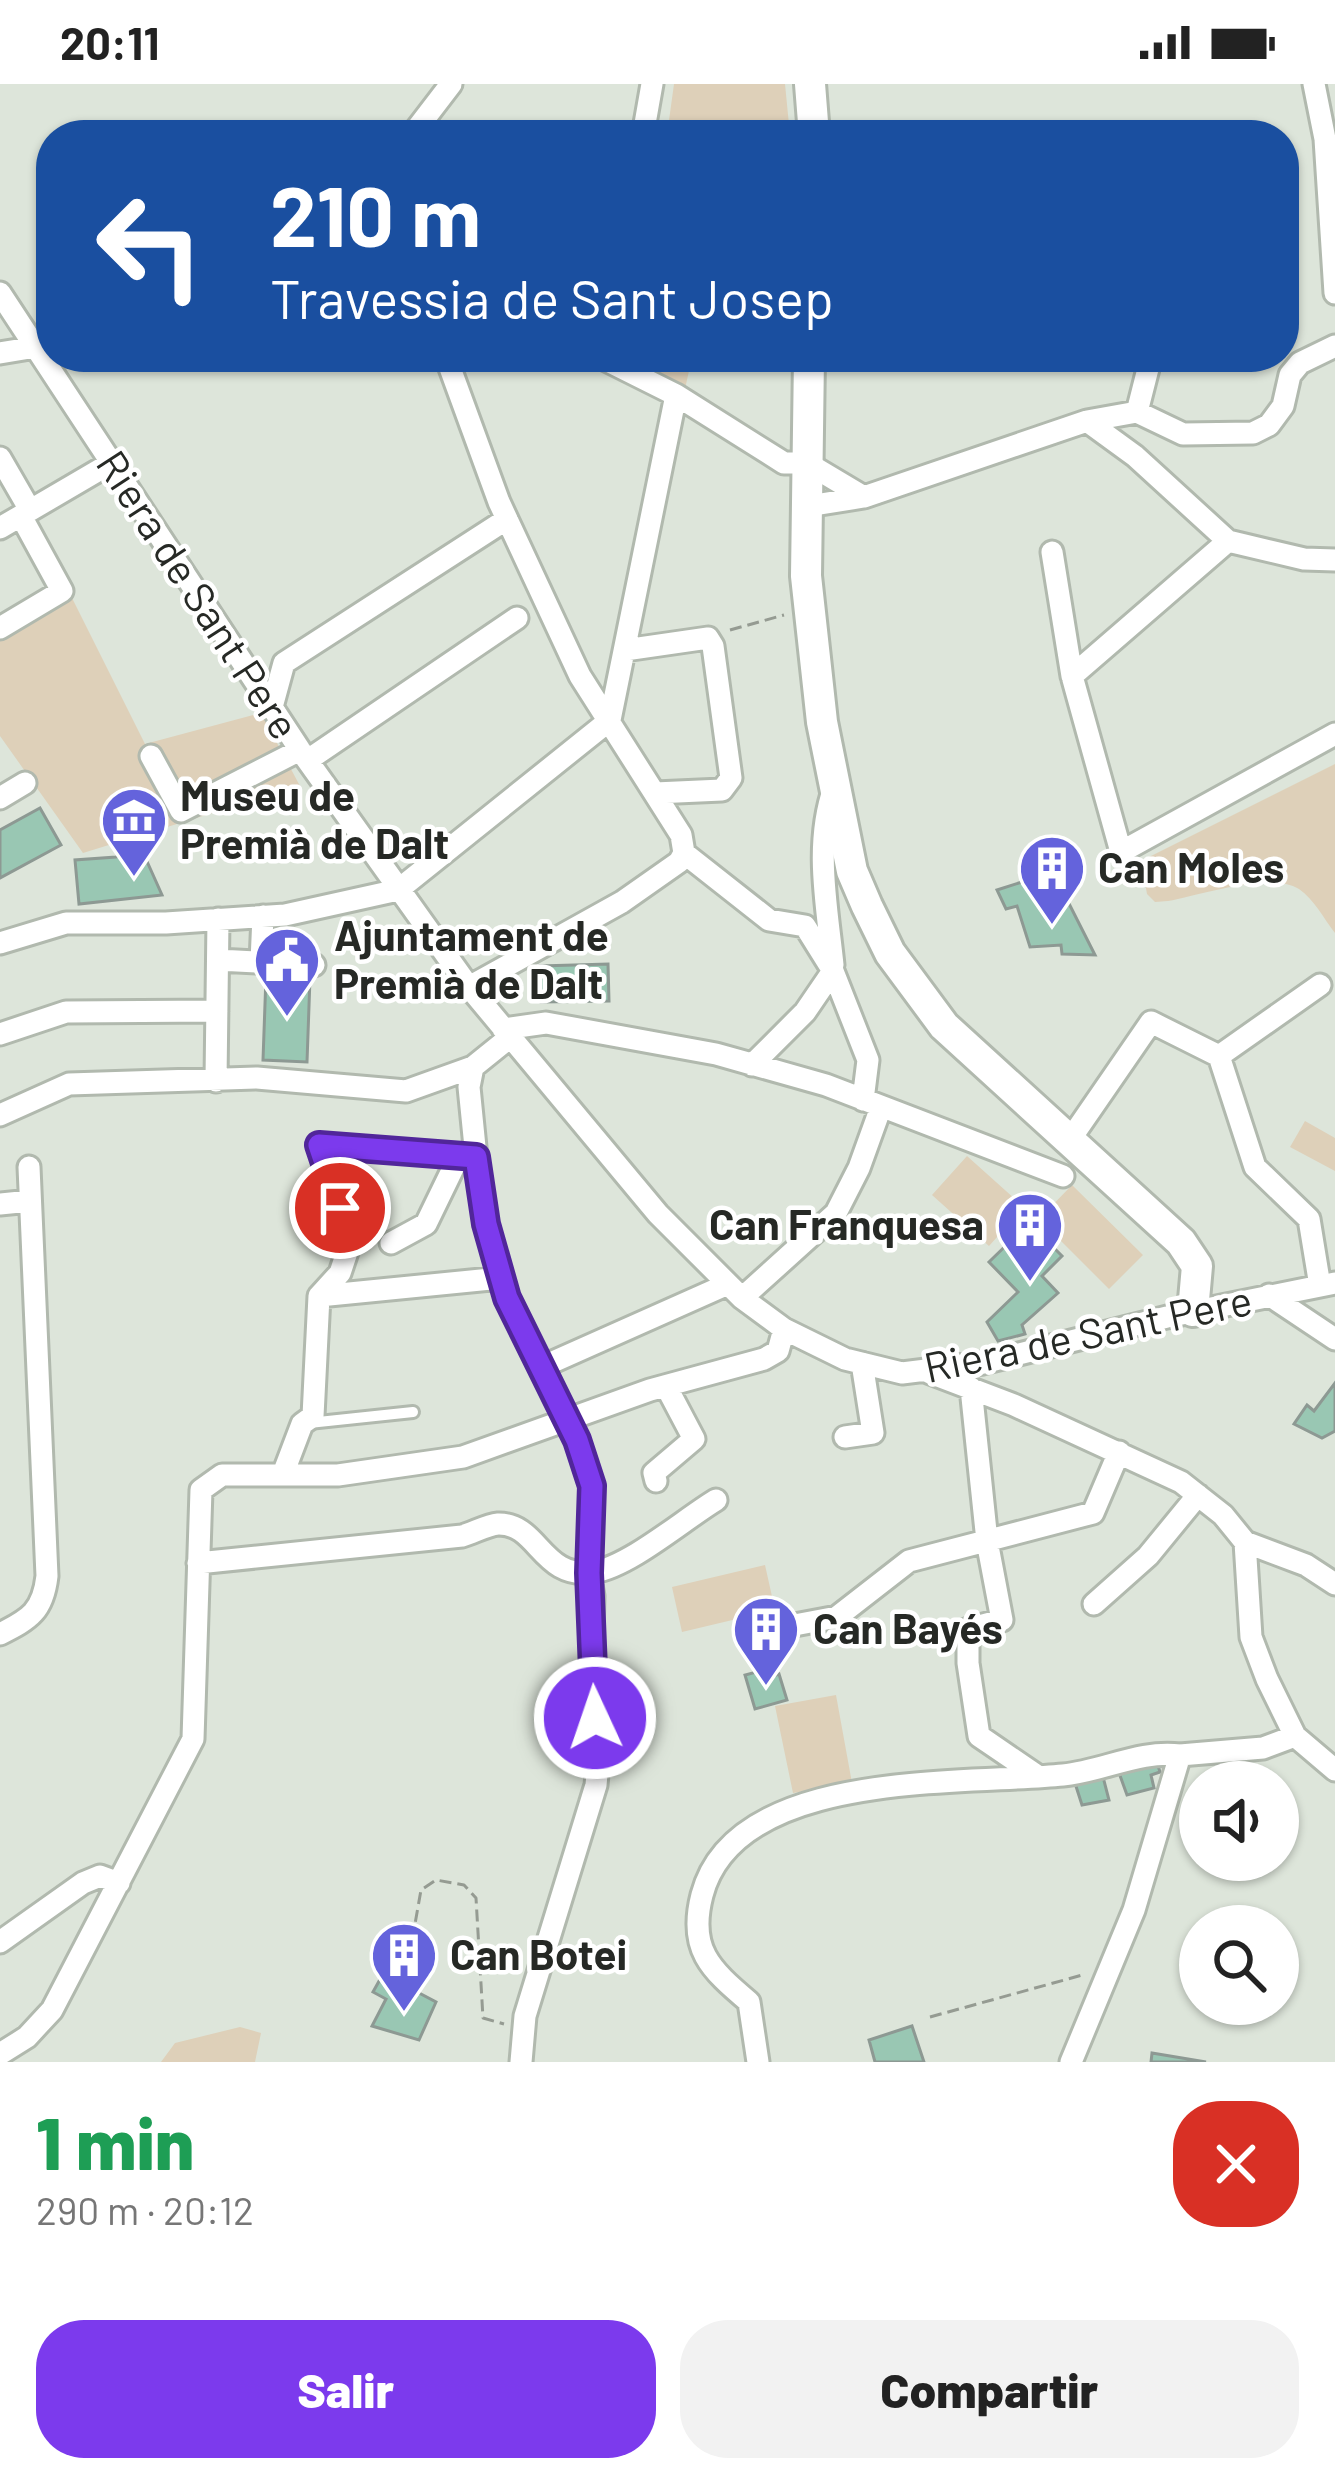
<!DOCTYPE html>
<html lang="es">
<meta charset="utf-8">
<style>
:root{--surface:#fff;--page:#f2f2f2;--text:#222;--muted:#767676;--accent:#7c3aed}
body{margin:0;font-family:Barlow,sans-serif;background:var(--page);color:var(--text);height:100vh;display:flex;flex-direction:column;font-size:45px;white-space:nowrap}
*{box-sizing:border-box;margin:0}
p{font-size:39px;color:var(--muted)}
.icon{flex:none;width:66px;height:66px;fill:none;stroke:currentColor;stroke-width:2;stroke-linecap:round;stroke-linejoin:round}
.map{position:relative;height:1978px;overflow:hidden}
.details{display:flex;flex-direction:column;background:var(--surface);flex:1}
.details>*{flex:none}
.top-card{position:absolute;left:36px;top:36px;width:1263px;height:252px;border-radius:48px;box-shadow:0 3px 9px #0004;background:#1a4fa0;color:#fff;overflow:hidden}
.fabs{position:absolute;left:1179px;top:1677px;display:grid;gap:24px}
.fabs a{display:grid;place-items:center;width:120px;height:120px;border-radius:50%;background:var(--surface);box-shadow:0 3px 9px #0004;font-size:60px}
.pin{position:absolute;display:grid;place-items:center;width:102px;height:102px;color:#fff;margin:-51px;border:6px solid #fff;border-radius:50%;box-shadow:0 3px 12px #0007}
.me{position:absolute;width:132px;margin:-66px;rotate:357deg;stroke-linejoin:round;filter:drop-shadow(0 0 9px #0008)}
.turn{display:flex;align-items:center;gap:42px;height:252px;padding:0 36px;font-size:54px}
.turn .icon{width:156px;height:156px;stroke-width:2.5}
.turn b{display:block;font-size:84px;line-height:102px}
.round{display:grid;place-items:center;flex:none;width:126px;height:126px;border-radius:48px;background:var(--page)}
.head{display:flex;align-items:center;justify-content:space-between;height:204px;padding:0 36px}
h1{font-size:72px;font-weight:800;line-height:90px;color:#1e9e55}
.button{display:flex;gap:24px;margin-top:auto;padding:24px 36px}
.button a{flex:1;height:138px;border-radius:48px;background:var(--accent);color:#fff;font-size:48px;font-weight:800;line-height:138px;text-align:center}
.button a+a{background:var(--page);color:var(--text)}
.status{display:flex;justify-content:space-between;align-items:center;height:84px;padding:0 60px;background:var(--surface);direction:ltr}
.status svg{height:33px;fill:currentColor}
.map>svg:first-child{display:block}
</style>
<div class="status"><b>20:11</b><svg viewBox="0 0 49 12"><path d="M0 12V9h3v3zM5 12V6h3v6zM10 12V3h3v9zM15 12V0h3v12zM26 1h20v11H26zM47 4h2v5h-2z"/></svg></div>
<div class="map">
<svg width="1335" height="1978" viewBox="0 0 1335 1978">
<rect width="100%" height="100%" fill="#dde5da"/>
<!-- green -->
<path fill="#ded0b9" d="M674,0H785L790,51H667Z
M692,273L685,305L632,275L633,273Z
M71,512L145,660L261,629L300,702L83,769L0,652V553Z
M1335,680V849C1324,835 1314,815 1299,805C1270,787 1201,811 1168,817L1155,818L1147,810L1141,777Z
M1305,1037L1335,1054V1087L1290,1063Z
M967,1072L1024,1123L989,1162L932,1111Z
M1072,1101L1143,1171L1109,1205L1039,1135Z
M765,1481L775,1526L682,1548L672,1503Z
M836,1611L852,1699L793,1709L775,1622Z
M240,1943L261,1949L255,1978H161L175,1959Z"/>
<!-- building -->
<path fill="#99c7b3" stroke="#8d9993" stroke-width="3" d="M40,724L61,761L0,794V746Z
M141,764L162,811L79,820L75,776L116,773Z
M1053,788L1095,871L1062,870L1061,861L1030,863L1017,822L1006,825L997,806Z
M608,880L609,917L541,918L540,882Z
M266,892L310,894L307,978L263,976Z
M1029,1139L1062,1172L1042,1192L1058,1209L1022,1241L1025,1250L998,1257L987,1238L1018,1208L989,1178Z
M1335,1299V1347L1322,1354L1294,1340L1307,1321L1314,1327Z
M768,1585L770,1593L779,1590L787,1616L755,1625L745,1591Z
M1156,1675L1160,1688L1151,1691L1154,1704L1127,1711L1118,1686Z
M1102,1689L1109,1716L1082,1721L1074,1696Z
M383,1890L436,1918L419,1956L372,1942L386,1915L373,1908Z
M912,1942L924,1978H875L869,1956Z
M1152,1969L1206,1978H1151Z"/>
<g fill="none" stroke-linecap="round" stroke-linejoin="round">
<defs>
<path id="lane" d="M309,1339L413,1328"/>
<path id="street" d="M1314,0L1325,55L1335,209
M412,51L451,0
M643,51L652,0
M0,209L300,666L469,903L658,1130L742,1214L784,1245L845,1275L902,1289L983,1279L1167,1233L1335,1199
M0,269L36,263
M446,273L499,418L580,592L681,751L684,769L769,836L805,842L833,887L868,976L863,1016
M600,273L676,311L784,379H807L864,413
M1137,328L1151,273
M1087,337L1135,372L1228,457L1304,475L1335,476
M0,374L30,426
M808,422L864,413L1087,337L1137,328L1183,350L1253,349L1269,341L1283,322L1290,291L1300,279L1335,262
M0,444L111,379
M1052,468L1072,592L1121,768L1335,650
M0,544L62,507L21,432
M625,566L708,554L713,562L731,694L722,706L655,709
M1072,592L1228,457
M272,623L284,579L507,435
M610,636L676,311
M151,672L181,727L300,666
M308,676L517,534
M0,714L25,699
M0,859L66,839H166L285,831L398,806L610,636
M218,876L314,881
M261,878L263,832
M833,881C827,822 814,761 834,704
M469,903L622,818L679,778L684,769
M503,945L546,939L716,970L826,1001L1063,1092
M0,950L66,928L217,927
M509,954L473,983L469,1003L476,1073L486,1140L507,1214L577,1356L592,1401L589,1489L593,1512L591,1593L599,1668L596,1701L525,1932L521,1978
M1219,972L1255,1083L1309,1135L1320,1202
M1219,972L1320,901
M752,981L805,928L833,887
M216,997L218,835
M0,1031L69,1000L257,994L406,1007L473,983
M1069,1057L1151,938L1219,972
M0,1120L30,1117
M391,1159L426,1140L459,1072
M1269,1211L1335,1255
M319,1212L501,1194
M742,1214L836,1129L859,1084L881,1023
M555,1277L728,1200
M930,1289L1014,1321L1181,1398L1223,1431L1245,1458L1306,1481L1335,1500
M971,1304L987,1457L1002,1536L968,1545V1579L979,1652L1039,1693
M845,1353L873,1349L862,1279
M283,1390L302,1340L313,1332L319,1212L340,1189L351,1156L319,1061L476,1073
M656,1397L654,1389L694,1355L666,1302
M1245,1458L1251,1553L1267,1595L1295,1652L1335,1686
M198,1479L462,1452C473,1449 487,1441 498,1440C539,1439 541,1496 594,1488C630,1482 683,1436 716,1416
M1094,1520L1148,1472L1198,1411
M784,1543L837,1533L909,1477L1093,1429L1119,1368
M0,1550C30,1535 43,1527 47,1492L29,1083
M0,1858L83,1799L100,1792L119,1799
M0,1970L27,1953L52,1926L193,1655L201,1406L222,1391H338L463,1373L650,1306L764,1275L778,1267L784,1245
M758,1978L749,1918C710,1885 688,1865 702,1811C735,1685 961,1701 1063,1691C1104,1687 1139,1666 1180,1671
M1071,1978L1134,1826L1180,1671L1263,1664L1295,1652"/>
<path id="secondary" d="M810,0L814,51
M809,273L806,492L822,638L852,787L867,822L890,869L944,942L1181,1158L1197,1182L1193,1227"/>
</defs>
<!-- lane casing -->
<use href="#lane" stroke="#b1b9ae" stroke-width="16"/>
<!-- street casing -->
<use href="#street" stroke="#b1b9ae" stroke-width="27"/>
<!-- secondary casing -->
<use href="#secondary" stroke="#b1b9ae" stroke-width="36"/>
<!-- path -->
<path stroke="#959b92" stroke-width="3" stroke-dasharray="12 6" stroke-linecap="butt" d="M730,546L784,531
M406,1891L421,1806L436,1796L464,1801L476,1814L483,1934L504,1940
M930,1933L1086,1890"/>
<!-- lane -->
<use href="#lane" stroke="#fff" stroke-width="10"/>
<!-- street -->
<use href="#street" stroke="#fff" stroke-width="21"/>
<!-- secondary -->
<use href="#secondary" stroke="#fff" stroke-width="30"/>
</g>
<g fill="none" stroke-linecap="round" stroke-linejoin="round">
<defs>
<path id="route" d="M340,1124L319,1061L476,1073L486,1140L507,1214L577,1356L592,1402L589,1489L595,1634"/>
</defs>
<!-- route casing -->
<use href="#route" stroke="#51269a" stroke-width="30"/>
<!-- route -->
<use href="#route" stroke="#7c3aed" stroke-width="21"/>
</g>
<!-- icons -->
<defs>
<symbol id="museum-pin" viewBox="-11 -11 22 30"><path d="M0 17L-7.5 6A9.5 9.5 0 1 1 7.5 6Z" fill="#6463dc" stroke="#fff"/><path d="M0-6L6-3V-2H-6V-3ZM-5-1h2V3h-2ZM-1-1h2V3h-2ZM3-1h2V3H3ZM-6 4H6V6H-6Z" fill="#fff"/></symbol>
<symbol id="building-pin" viewBox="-11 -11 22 30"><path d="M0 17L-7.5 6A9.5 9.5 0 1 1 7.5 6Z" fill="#6463dc" stroke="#fff"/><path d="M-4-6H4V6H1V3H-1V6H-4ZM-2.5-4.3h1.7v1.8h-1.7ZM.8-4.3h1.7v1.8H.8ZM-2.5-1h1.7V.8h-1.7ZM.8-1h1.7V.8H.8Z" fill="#fff"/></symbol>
<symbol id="civic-pin" viewBox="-11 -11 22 30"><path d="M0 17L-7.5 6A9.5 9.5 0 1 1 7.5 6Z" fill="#6463dc" stroke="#fff"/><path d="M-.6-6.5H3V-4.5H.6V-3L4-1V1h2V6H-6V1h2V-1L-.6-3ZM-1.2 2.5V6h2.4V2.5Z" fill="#fff"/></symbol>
</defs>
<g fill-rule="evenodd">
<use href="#museum-pin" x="96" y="698" width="76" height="104"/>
<use href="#building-pin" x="1014" y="746" width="76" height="104"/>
<use href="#civic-pin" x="249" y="838" width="76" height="104"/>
<use href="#building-pin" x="992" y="1103" width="76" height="104"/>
<use href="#building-pin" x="728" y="1507" width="76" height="104"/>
<use href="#building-pin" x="366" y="1833" width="76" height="104"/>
</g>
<g text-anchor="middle" stroke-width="9" stroke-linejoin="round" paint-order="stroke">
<!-- street labels -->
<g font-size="42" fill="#262925" stroke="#fff">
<text transform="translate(198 511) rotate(57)" y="15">Riera de Sant Pere</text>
<text transform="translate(1088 1250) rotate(-12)" y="15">Riera de Sant Pere</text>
</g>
<!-- poi labels -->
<g font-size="42" font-weight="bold" fill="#262925" stroke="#fff" text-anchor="start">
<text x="180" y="727">Museu de<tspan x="180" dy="48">Premià de Dalt</tspan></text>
<text x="1098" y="799">Can Moles</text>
<text x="334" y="867">Ajuntament de<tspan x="334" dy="48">Premià de Dalt</tspan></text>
<text x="984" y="1156" text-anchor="end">Can Franquesa</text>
<text x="813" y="1560">Can Bayés</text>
<text x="450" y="1886">Can Botei</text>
</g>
</g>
</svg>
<div class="fabs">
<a><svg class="icon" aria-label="sound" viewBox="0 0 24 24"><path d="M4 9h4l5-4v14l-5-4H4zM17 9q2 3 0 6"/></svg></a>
<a><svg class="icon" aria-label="search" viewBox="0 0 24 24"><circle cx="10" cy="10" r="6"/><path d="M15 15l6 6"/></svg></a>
</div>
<div class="pin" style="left:340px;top:1124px;background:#d93025"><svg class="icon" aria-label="arrive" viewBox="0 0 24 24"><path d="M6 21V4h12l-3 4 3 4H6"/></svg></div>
<svg class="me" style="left:595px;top:1634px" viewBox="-20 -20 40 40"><circle r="17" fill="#7c3aed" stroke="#fff" stroke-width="3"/><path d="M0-11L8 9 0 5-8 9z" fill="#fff"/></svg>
<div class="top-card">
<div class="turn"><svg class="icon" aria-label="left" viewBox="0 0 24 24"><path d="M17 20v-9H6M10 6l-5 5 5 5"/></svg><div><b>210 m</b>Travessia de Sant Josep</div></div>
</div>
</div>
<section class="details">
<div class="head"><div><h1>1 min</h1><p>290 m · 20:12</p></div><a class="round" style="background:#d93025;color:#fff"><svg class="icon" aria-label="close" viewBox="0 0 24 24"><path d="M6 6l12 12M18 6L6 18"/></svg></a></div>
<div class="button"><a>Salir</a><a>Compartir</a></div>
</section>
